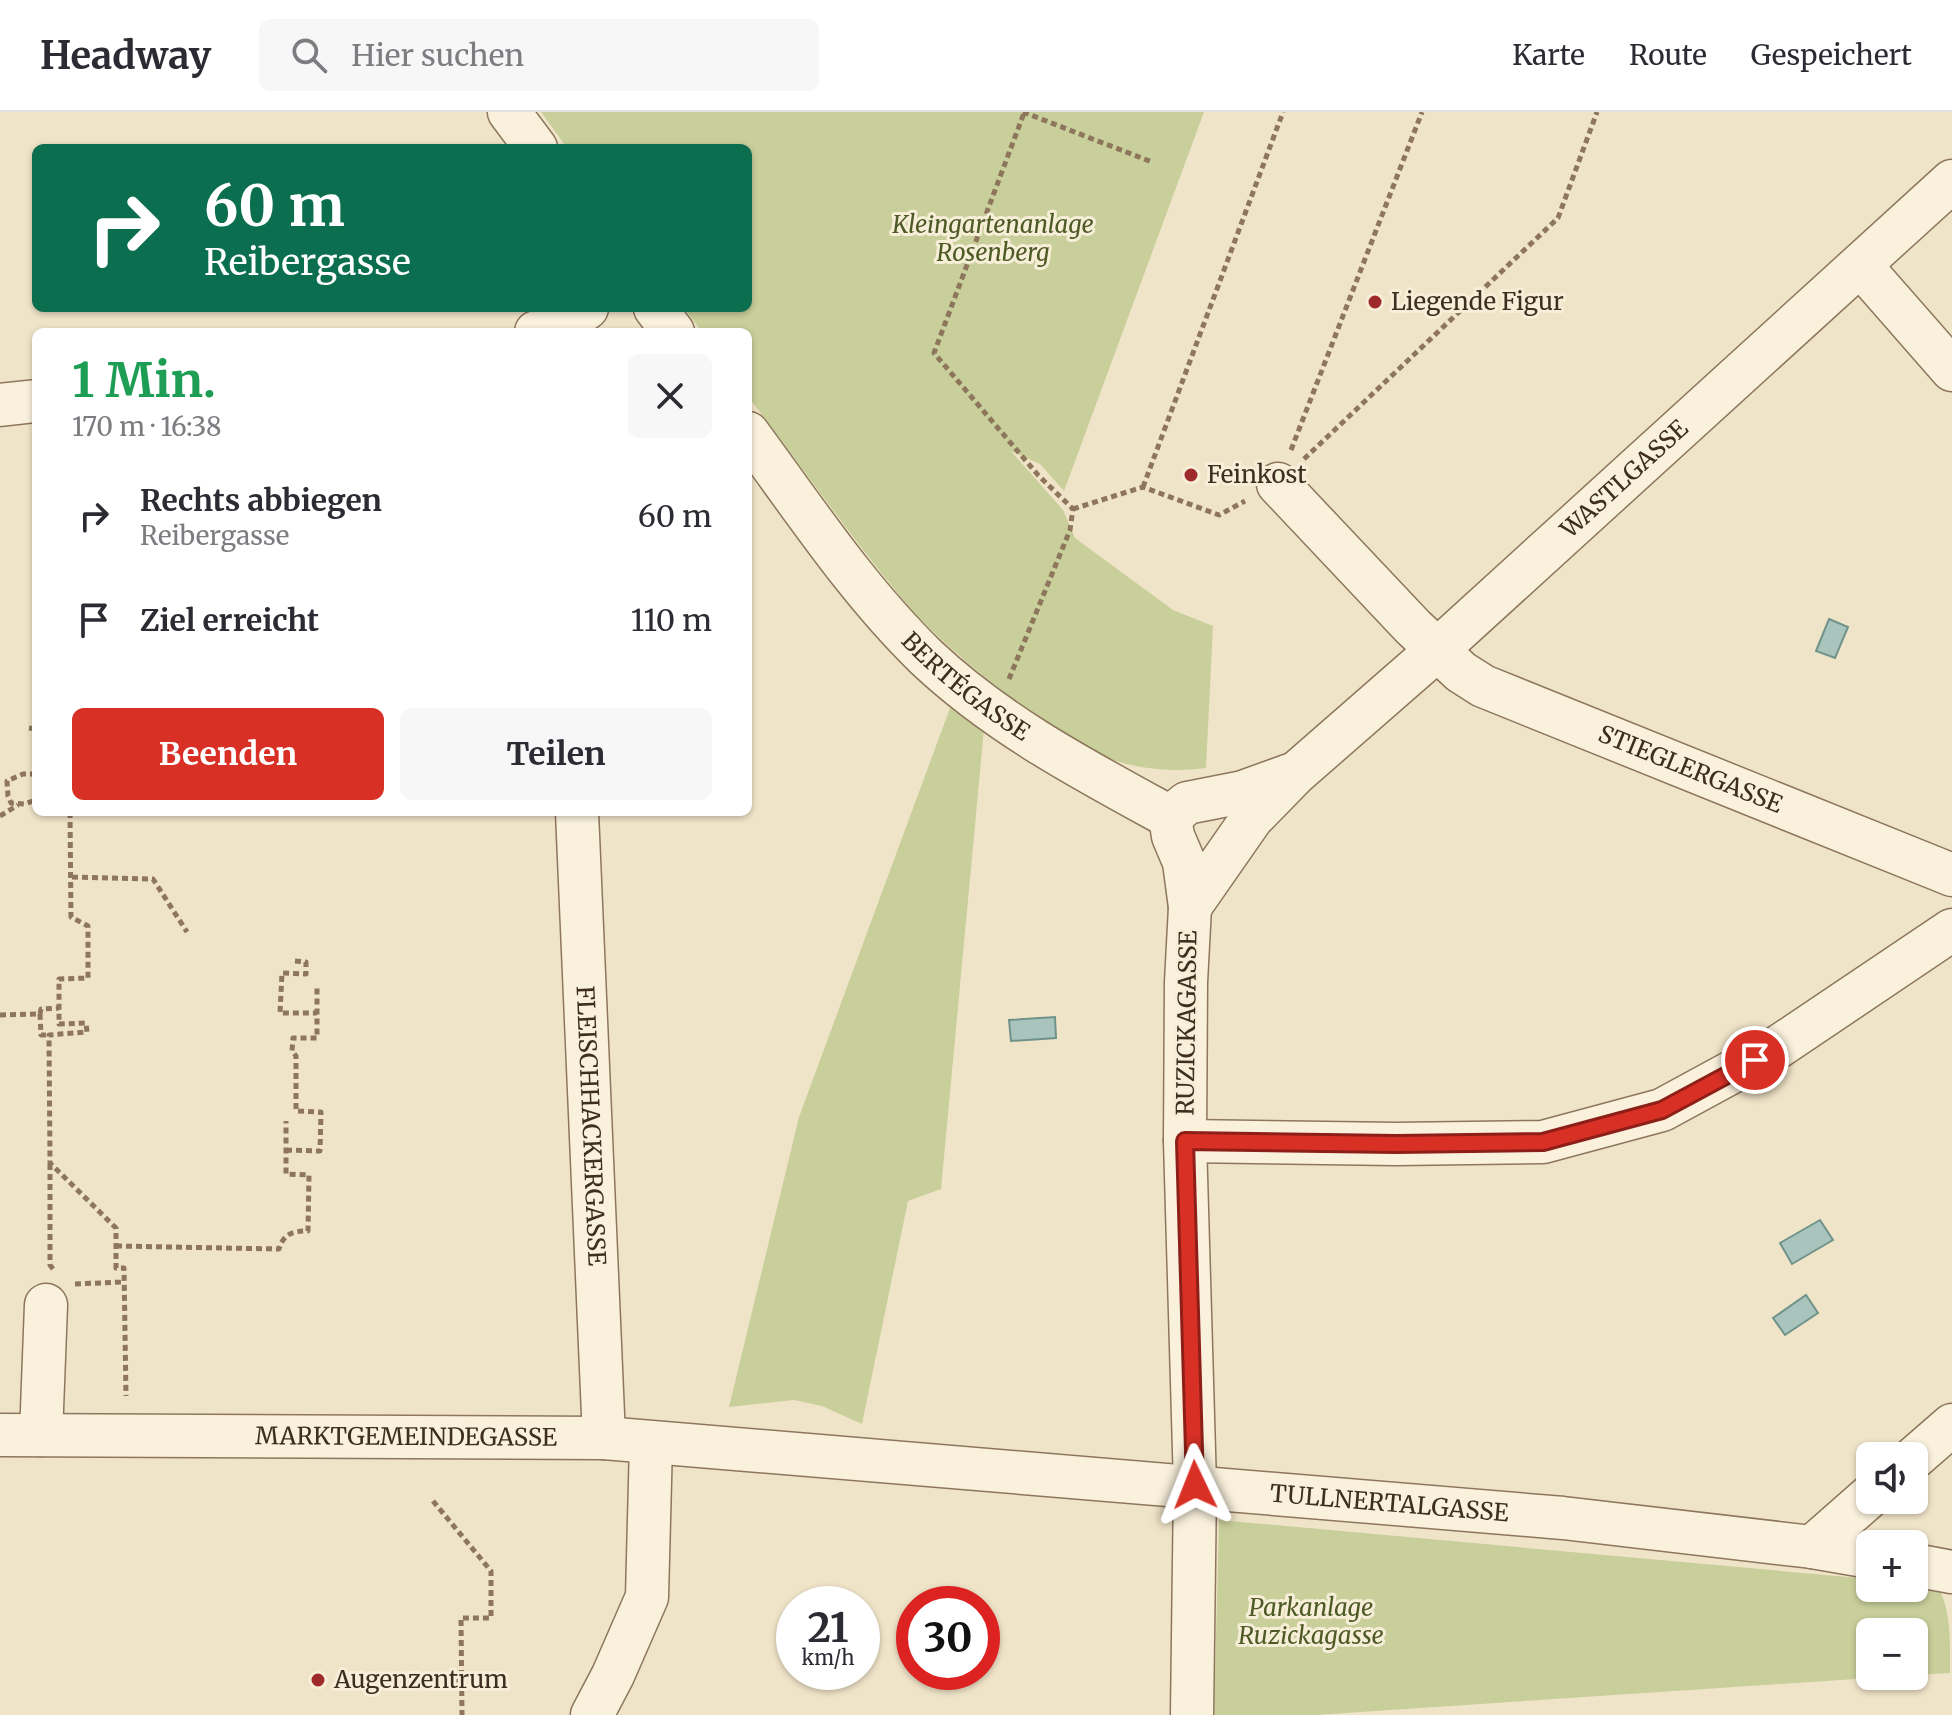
<!DOCTYPE html>
<html lang="de">
<meta charset="utf-8">
<style>
:root{--surface:#fff;--page:#f7f7f7;--text:#2b2b33;--muted:#7c7c81;--line:#e1e1e2;--accent:#d93025}
body{margin:0;font-family:Merriweather,serif;background:var(--page);color:var(--text);height:100vh;display:flex;flex-direction:column;font-size:30px;white-space:nowrap}
*{box-sizing:border-box;margin:0}
p{font-size:26px;color:var(--muted)}
.icon{flex:none;width:44px;height:44px;fill:none;stroke:currentColor;stroke-width:2;stroke-linecap:round;stroke-linejoin:round}
.map{position:relative;flex:1;overflow:hidden}
.details{position:absolute;left:32px;top:216px;width:720px;height:488px;display:flex;flex-direction:column;background:var(--surface);border-radius:12px;box-shadow:0 2px 6px #0004}
.details>*{flex:none}
.banner{position:absolute;left:32px;top:32px;width:720px;height:168px;border-radius:12px;box-shadow:0 2px 6px #0004;background:#0b6e4f;color:#fff;overflow:hidden}
.tools{position:absolute;left:1856px;top:1330px;display:grid;gap:16px}
.tools a{display:grid;place-items:center;width:72px;height:72px;border-radius:12px;background:var(--surface);box-shadow:0 2px 6px #0004;font-size:40px}
.speed{position:absolute;left:776px;top:1474px;display:flex;gap:16px;font-size:40px;font-weight:700;text-align:center}
.speed>*{display:grid;place-content:center;width:104px;height:104px;border-radius:50%;background:var(--surface);box-shadow:0 2px 6px #0004;line-height:1}
.speed small{font-size:20px;font-weight:400}
.speed .limit{border:12px solid #d22;background:#fff;color:#111}
.pin{position:absolute;display:grid;place-items:center;width:68px;height:68px;color:#fff;margin:-34px;border:4px solid #fff;border-radius:50%;box-shadow:0 2px 8px #0007}
.me{position:absolute;width:88px;margin:-44px;rotate:358deg;stroke-linejoin:round;filter:drop-shadow(0 0 6px #0008)}
.turn{display:flex;align-items:center;gap:28px;height:168px;padding:0 40px;font-size:36px}
.turn .icon{width:104px;height:104px;stroke-width:2.5}
.turn b{display:block;font-size:56px;line-height:68px}
.round{display:grid;place-items:center;flex:none;width:84px;height:84px;border-radius:12px;background:var(--page)}
.headline{display:flex;align-items:center;justify-content:space-between;height:136px;padding:0 40px}
h1{font-size:48px;font-weight:700;line-height:60px;color:#1e9e55}
.primary-button{display:flex;gap:16px;margin-top:auto;padding:16px 40px}
.primary-button a{flex:1;height:92px;border-radius:12px;background:var(--accent);color:#fff;font-size:32px;font-weight:700;line-height:92px;text-align:center}
.primary-button a+a{background:var(--page);color:var(--text)}
ul{padding:0;list-style:none}
li{display:flex;align-items:center;gap:24px;height:104px;padding:0 40px}
li div{flex:1}
li b{display:block;font-size:30px}
li em{font-style:normal}
header{display:flex;align-items:center;gap:48px;box-sizing:border-box;height:112px;padding:0 40px;background:var(--surface);border-bottom:2px solid var(--line)}
header strong{font-size:38px}
nav{display:flex;gap:44px;margin-inline-start:auto;font-size:28px}
.search{width:560px;height:72px;background:var(--page);display:flex;align-items:center;gap:20px;box-sizing:border-box;padding:0 28px;border-radius:12px;color:var(--muted);font-size:30px}
.map>svg:first-child{display:block}
</style>
<header>
<strong>Headway</strong>
<div class="search"><svg class="icon" aria-label="search" viewBox="0 0 24 24"><circle cx="10" cy="10" r="6"/><path d="M15 15l6 6"/></svg>Hier suchen</div>
<nav><a>Karte</a><a>Route</a><a>Gespeichert</a></nav>
</header>
<div class="map">
<svg width="1952" height="1603" viewBox="0 0 1952 1603">
<rect width="100%" height="100%" fill="#f0e4c8"/>
<!-- green -->
<path fill="#c9cf9b" d="M541,0H1204L1064,379L1040,352L1011,339L1063,398L1075,426L1173,498L1213,514L1206,656C1176,660 1146,658 1116,649C1059,630 944,537 904,489C851,425 803,357 753,291L748,284V220H702L684,196H748V36H567Z
M950,596L984,617L941,1077L908,1089L862,1312L822,1294L794,1288L729,1295L799,1005Z
M1219,1408L1870,1467V1476H1914V1471L1937,1473C1952,1499 1950,1530 1950,1561L1914,1563V1520H1870V1564H1900L1316,1603H1214Z"/>
<!-- water -->
<path fill="#a9c4bc" stroke="#6f938a" stroke-width="2" d="M1829,507L1848,515L1835,546L1816,539Z
M1055,905L1056,926L1011,929L1009,908Z
M1820,1108L1833,1128L1792,1152L1780,1131Z
M1806,1183L1818,1201L1785,1223L1773,1206Z"/>
<g fill="none" stroke-linecap="round" stroke-linejoin="round">
<defs>
<g id="minor">
<path d="M509,0L536,36"/>
<path d="M1861,154L1952,258"/>
<path d="M655,196L673,220"/>
<path d="M536,220L556,216L587,196"/>
<path d="M0,293L36,289"/>
<path id="s1" d="M748,321C804,397 858,479 926,545C998,613 1084,658 1170,705L1173,724L1184,750L1190,795L1186,870L1185,1029L1195,1373L1192,1603"/>
<path id="s2" d="M1278,372L1413,515L1461,560L1483,574L1952,763"/>
<path id="s3" d="M577,700L604,1326"/>
<path d="M1170,705L1187,691L1243,680L1290,663"/>
<path id="s4" d="M1190,795L1252,706L1295,662L1437,538L1952,69"/>
<path d="M1185,1029L1396,1032L1543,1030L1662,998L1778,935L1952,818"/>
<path id="s5" d="M0,1323L604,1326L1563,1406L1812,1435L1870,1445"/>
<path d="M41,1323L46,1193"/>
<path d="M1914,1346L1952,1313"/>
<path d="M1812,1435L1870,1384"/>
<path d="M1914,1453L1952,1460"/>
<path d="M592,1603L613,1563L647,1485L651,1331"/>
</g>
</defs>
<!-- minor casing -->
<use href="#minor" stroke="#8d765c" stroke-width="45"/>
<!-- path -->
<path stroke="#8d765c" stroke-width="5" stroke-dasharray="6 4" stroke-linecap="butt" d="M1023,0L1152,50
M1291,338L1422,0
M1304,347L1558,106L1597,0
M1143,375L1283,0
M1073,397L1143,375L1219,403L1245,389
M1009,567L1070,418L1073,397L1038,363L934,241L1024,1
M29,616L36,617
M36,662H23L7,669L8,684L11,691L24,692L36,688
M70,700L71,805L88,814V866L59,867V912L86,911L87,920L49,923L50,1051L116,1116V1156H124L126,1284
M0,704L18,693
M72,765L153,767L187,820
M295,849L306,850V862L282,861L280,901H317
M40,902L41,897L59,896
M0,903L40,902L41,923H49
M286,1038L320,1039L321,1000L296,999V944L292,939L293,926H317V875
M50,1052V1153L53,1157
M116,1134L279,1137C284,1121 293,1119 308,1119L309,1063L286,1062V1009
M75,1172L124,1170
M433,1389L491,1459V1506H461L462,1603
M346,1571L461,1569"/>
<!-- minor -->
<use href="#minor" stroke="#faf1dc" stroke-width="42"/>
</g>
<g fill="none" stroke-linecap="round" stroke-linejoin="round">
<defs>
<path id="route" d="M1195,1373L1185,1029L1396,1032L1543,1030L1662,998L1755,948"/>
</defs>
<!-- route casing -->
<use href="#route" stroke="#8d1f18" stroke-width="20"/>
<!-- route -->
<use href="#route" stroke="#d93025" stroke-width="14"/>
</g>
<!-- markers -->
<g fill="#9e2a2b" stroke="#f7eed8" stroke-width="3">
<circle cx="1375" cy="190" r="8"/>
<circle cx="1191" cy="363" r="8"/>
<circle cx="318" cy="1568" r="8"/>
</g>
<g text-anchor="middle" stroke-width="6" stroke-linejoin="round" paint-order="stroke">
<!-- park labels -->
<g font-size="24" font-style="italic" fill="#4d5a26" stroke="#f7eed8">
<text x="993" y="121">Kleingartenanlage<tspan x="993" dy="28">Rosenberg</tspan></text>
<text x="1311" y="1504">Parkanlage<tspan x="1311" dy="28">Ruzickagasse</tspan></text>
</g>
<!-- poi labels -->
<g font-size="24" fill="#3d2e20" stroke="#f7eed8" text-anchor="start">
<text x="1391" y="198">Liegende Figur</text>
<text x="1207" y="371">Feinkost</text>
<text x="334" y="1576">Augenzentrum</text>
</g>
<!-- street labels -->
<g font-size="24" fill="#3d2e20" stroke="#f7eed8">
<text dy="8" stroke="none"><textPath href="#s4" startOffset="612">WASTLGASSE</textPath></text>
<text dy="8" stroke="none"><textPath href="#s1" startOffset="336">BERTÉGASSE</textPath></text>
<text dy="8" stroke="none"><textPath href="#s2" startOffset="512">STIEGLERGASSE</textPath></text>
<text transform="translate(1187 911) rotate(-89)" y="8">RUZICKAGASSE</text>
<text dy="8" stroke="none"><textPath href="#s3" startOffset="314">FLEISCHHACKERGASSE</textPath></text>
<text dy="8" stroke="none"><textPath href="#s5" startOffset="406">MARKTGEMEINDEGASSE</textPath></text>
<text dy="8" stroke="none"><textPath href="#s5" startOffset="1392">TULLNERTALGASSE</textPath></text>
</g>
</g>
</svg>
<div class="tools">
<a><svg class="icon" aria-label="sound" viewBox="0 0 24 24"><path d="M4 9h4l5-4v14l-5-4H4zM17 9q2 3 0 6"/></svg></a>
<a>+</a>
<a>−</a>
</div>
<div class="speed"><div>21<small>km/h</small></div><div class="limit">30</div></div>
<div class="pin" style="left:1755px;top:948px;background:#d93025"><svg class="icon" aria-label="arrive" viewBox="0 0 24 24"><path d="M6 21V4h12l-3 4 3 4H6"/></svg></div>
<svg class="me" style="left:1195px;top:1373px" viewBox="-20 -20 40 40"><path d="M0-17L14 15 0 8-14 15z" fill="#d93025" stroke="#fff" stroke-width="4"/></svg>
<div class="banner">
<div class="turn"><svg class="icon" aria-label="right" viewBox="0 0 24 24"><path d="M7 20v-9h11M14 6l5 5-5 5"/></svg><div><b>60 m</b>Reibergasse</div></div>
</div>
<section class="details">
<div class="headline"><div><h1>1 Min.</h1><p>170 m · 16:38</p></div><a class="round"><svg class="icon" aria-label="close" viewBox="0 0 24 24"><path d="M6 6l12 12M18 6L6 18"/></svg></a></div>
<ul>
<li><svg class="icon" aria-label="right" viewBox="0 0 24 24"><path d="M7 20v-9h11M14 6l5 5-5 5"/></svg><div><b>Rechts abbiegen</b><p>Reibergasse</p></div><em>60 m</em></li>
<li><svg class="icon" aria-label="arrive" viewBox="0 0 24 24"><path d="M6 21V4h12l-3 4 3 4H6"/></svg><div><b>Ziel erreicht</b></div><em>110 m</em></li>
</ul>
<div class="primary-button"><a>Beenden</a><a>Teilen</a></div>
</section>
</div>
